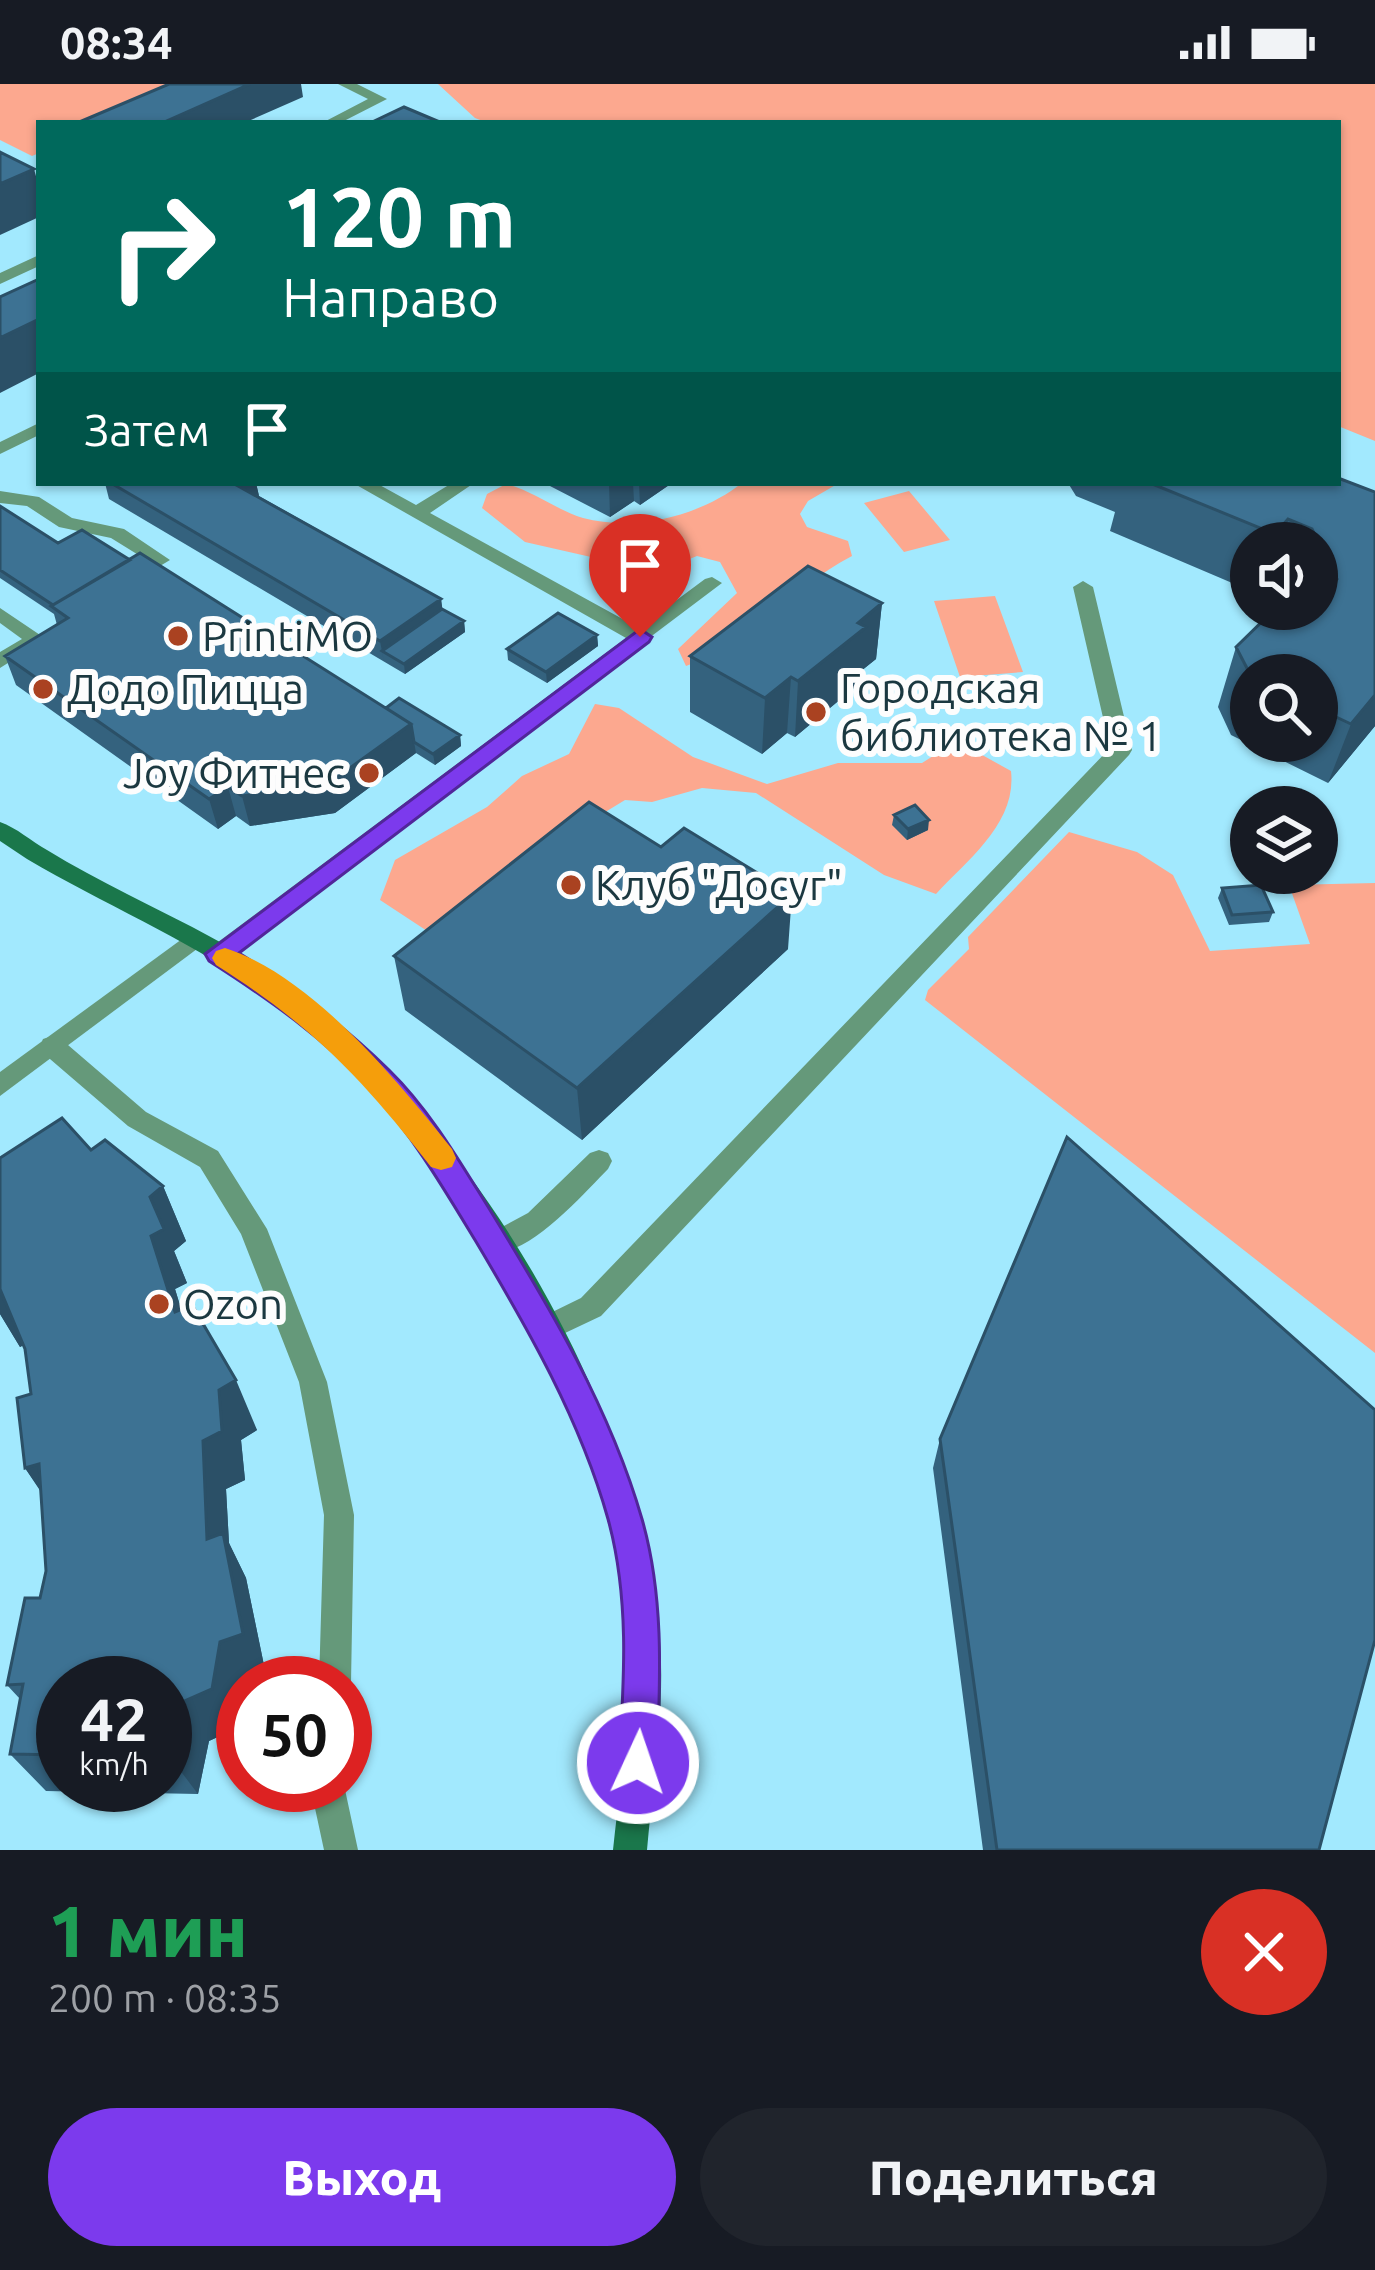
<!DOCTYPE html>
<html lang="ru">
<meta charset="utf-8">
<style>
:root{--surface:#171b24;--page:#20242c;--text:#f1f3f6;--muted:#9ea1a6;--accent:#7c3aed}
body{margin:0;font-family:Ubuntu,sans-serif;background:var(--page);color:var(--text);height:100vh;display:flex;flex-direction:column;font-size:45px;white-space:nowrap}
*{box-sizing:border-box;margin:0}
p{font-size:39px;color:var(--muted)}
.icon{flex:none;width:66px;height:66px;fill:none;stroke:currentColor;stroke-width:2;stroke-linecap:round;stroke-linejoin:round}
.map{position:relative;height:1766px;overflow:hidden}
.panel{display:flex;flex-direction:column;background:var(--surface);flex:1}
.panel>*{flex:none}
.guide{position:absolute;left:36px;top:36px;width:1305px;height:366px;border-radius:0px;box-shadow:0 3px 9px #0004;background:#00695c;color:#fff;overflow:hidden}
.buttons{position:absolute;left:1230px;top:438px;display:grid;gap:24px}
.buttons a{display:grid;place-items:center;width:108px;height:108px;border-radius:50%;background:var(--surface);box-shadow:0 3px 9px #0004;font-size:60px}
.speed{position:absolute;left:36px;top:1572px;display:flex;gap:24px;font-size:60px;font-weight:700;text-align:center}
.speed>*{display:grid;place-content:center;width:156px;height:156px;border-radius:50%;background:var(--surface);box-shadow:0 3px 9px #0004;line-height:1}
.speed small{font-size:30px;font-weight:400}
.speed .limit{border:18px solid #d22;background:#fff;color:#111}
.pin{position:absolute;display:grid;place-items:center;width:102px;height:102px;color:#fff;margin:-123px -51px;border-radius:50% 50% 50% 0;rotate:-45deg;box-shadow:0 0 12px #0007}
.pin .icon{rotate:45deg}
.me{position:absolute;width:132px;margin:-66px;rotate:3deg;stroke-linejoin:round;filter:drop-shadow(0 0 9px #0008)}
.turn{display:flex;align-items:center;gap:42px;height:252px;padding:0 48px;font-size:54px}
.turn .icon{width:156px;height:156px;stroke-width:2.5}
.turn b{display:block;font-size:84px;line-height:102px}
.then{display:flex;align-items:center;height:114px;padding:0 48px;background:#0003;gap:24px;font-size:45px}
.round{display:grid;place-items:center;flex:none;width:126px;height:126px;border-radius:63px;background:var(--page)}
.summary{display:flex;align-items:center;justify-content:space-between;height:204px;padding:0 48px}
h1{font-size:72px;font-weight:800;line-height:90px;color:#1e9e55}
.primary-button{display:flex;gap:24px;margin-top:auto;padding:24px 48px}
.primary-button a{flex:1;height:138px;border-radius:72px;background:var(--accent);color:#fff;font-size:48px;font-weight:800;line-height:138px;text-align:center}
.primary-button a+a{background:var(--page);color:var(--text)}
.status{display:flex;justify-content:space-between;align-items:center;height:84px;padding:0 60px;background:var(--surface);direction:ltr}
.status svg{height:33px;fill:currentColor}
.map>svg:first-child{display:block}
</style>
<div class="status"><b>08:34</b><svg viewBox="0 0 49 12"><path d="M0 12V9h3v3zM5 12V6h3v6zM10 12V3h3v9zM15 12V0h3v12zM26 1h20v11H26zM47 4h2v5h-2z"/></svg></div>
<div class="map">
<svg width="1375" height="1766" viewBox="0 0 1375 1766">
<rect width="100%" height="100%" fill="#a2e9fe"/>
<!-- green -->
<path fill="#fca88f" d="M0,0H197L107,39H39V69L32,72L0,56Z
M438,0H1375V357L1338,342V39H488L475,34Z
M742,399H839L808,417L800,430L807,443L848,457L852,472C794,502 747,561 686,582L678,565L737,509L720,478L697,472L657,488L525,458L482,424L487,410L506,400C534,407 556,426 583,434C636,448 700,432 742,399Z
M909,407L950,456L904,468L864,419Z
M995,512L1023,588L960,593L934,517Z
M595,620L619,624L693,673L767,700L838,679H922L941,667L966,662L1011,687C1017,739 968,775 936,810L884,791L756,709L702,704L652,718L625,716L602,730L453,864L380,816L395,776L487,723L522,692L569,670Z
M1069,748L1137,768L1173,791L1210,867L1310,860L1289,801L1375,799V1269L925,916L928,906L969,865L968,853Z"/>
<g fill="none" stroke-linecap="round" stroke-linejoin="round">
<!-- service -->
<path fill="#65997a" fill-rule="evenodd" d="M338,0H357L387,15L340,39H322L368,15Z
M39,171V182L0,200V189Z
M39,339V351L0,370V358Z
M353,399H376L416,421L452,399H474L430,429L639,544L705,495L712,493L722,499L218,879L206,870L210,864L626,554Z
M0,407L39,413L72,434L124,445L170,476L160,482L153,480L111,454L59,443L27,422L0,419Z
M1083,497L1093,503L1132,666L1129,671L601,1232L546,1258L536,1254L532,1245L536,1236L581,1214L1110,664L1073,503Z
M0,524L46,555L0,584V568L22,555L0,539Z
M52,952L61,955L146,1028L218,1067L267,1145L327,1298L354,1431L351,1599L346,1610L345,1599H319L324,1431L299,1298L241,1150L200,1083L128,1042L43,969L40,962L43,955Z
M599,1066L608,1069L612,1077L608,1085C585,1108 523,1180 487,1167L483,1159L487,1151L528,1129L590,1069Z
M310,1701H344L358,1766H324Z"/>
<!-- minor -->
<path fill="#65997a" fill-rule="evenodd" d="M193,847L201,850L205,856L201,862L0,1012V988Z"/>
<!-- secondary -->
<path fill="#1a774b" fill-rule="evenodd" d="M0,738C17,744 31,757 47,766C73,782 100,796 127,810C186,840 248,869 300,910C479,1054 641,1326 660,1557C665,1626 653,1697 647,1766H613C620,1698 632,1627 628,1558C614,1337 453,1055 278,920C202,861 110,824 27,775L0,757Z"/>
</g>
<!-- wall -->
<path fill="#34627e" fill-rule="evenodd" d="M105,399H256L259,412L441,515L442,525L464,537L465,548L405,590L109,415Z
M550,399H672L640,421L634,417L610,433L550,402Z
M1068,399H1338L1375,642L1328,699L1231,651L1218,623L1236,563L1317,525V459H1251V507L1110,447L1115,428L1076,412ZM1251,591H1317V657H1251Z
M0,422L58,459L130,476L386,624L460,651L461,662L435,681L416,669L335,729L250,742L236,732L218,745L16,601L5,572L57,541L54,530L0,494Z
M882,519L876,575L861,587L860,599L795,653L787,649L762,670L690,628V572Z
M597,551L598,562L547,599L508,576L507,565Z
M894,731L928,746L907,756L892,741Z
M1222,804L1273,828L1269,838L1229,841L1218,814Z
M788,865L582,1056L405,926L394,872Z
M91,1066L163,1102L186,1157L174,1167L187,1199L175,1205L181,1225L257,1346L241,1356L245,1396L226,1405L229,1459L246,1494L266,1591L243,1599L237,1644L209,1657L198,1710L46,1707L10,1670L20,1615L7,1601L40,1514L46,1487L41,1407L25,1384L31,1310L25,1265L24,1261L20,1263L0,1230V1074ZM63,1599H165V1701H63Z
M940,1355L1319,1766H983L933,1384Z"/>
<!-- shaded-wall -->
<path fill="#2b5067" d="M250,0H301L303,13L244,39H162Z
M34,85L39,103V133L0,151V100Z
M39,235V289L0,309V254Z
M243,399H256L259,412L238,402Z
M609,399H633L634,417L610,433Z
M639,399H672L640,421Z
M1288,435L1280,459H1272L1275,450Z
M441,515L444,536L382,567L384,578L380,557Z
M882,519L876,575L861,587L860,599L795,653L798,597L858,539Z
M464,537L465,548L405,590L404,580Z
M597,551L598,562L547,599L546,588Z
M791,593L787,649L762,670L765,614Z
M1375,611V642L1328,699L1351,640Z
M411,640L416,669L335,729L250,742L242,712Z
M460,651L461,662L435,681L433,670Z
M228,703L236,732L218,745L209,715Z
M929,736L928,746L907,756L908,745Z
M792,810L788,865L582,1056L577,1004Z
M163,1102L186,1157L174,1167L187,1199L175,1205L198,1280L175,1228L151,1152L150,1113Z
M0,1205L31,1257L20,1263L0,1230Z
M236,1296L257,1346L241,1356L245,1396L226,1405L229,1459L246,1494L266,1591L243,1599L237,1644L209,1657L198,1710L170,1673L207,1455L203,1357L219,1306Z
M39,1380L57,1432L25,1384Z"/>
<!-- building -->
<path fill="#3d7293" stroke="#2b5067" stroke-width="3" d="M169,0H250L162,39H77Z
M404,23L442,39H370Z
M0,68L34,85L0,100Z
M39,195V235L0,254V213Z
M1338,394L1375,408V611L1351,640L1317,624V591L1251,592L1236,563L1275,525H1317V503L1327,508L1337,495L1312,445L1288,435L1275,450L1150,399H1338Z
M111,399H243L238,402L441,515L380,557Z
M0,422L58,459L82,446L130,476L53,521L0,486Z
M140,469L411,640L329,699L242,712L228,703L209,715L5,572L68,534L51,522Z
M808,482L882,519L858,539L866,543L798,597L791,593L765,614L690,572Z
M442,525L464,537L404,580L382,567Z
M558,529L597,551L546,588L507,565Z
M399,614L460,651L433,670L414,658L411,640L386,624Z
M589,718L661,763L684,744L792,810L577,1004L394,872Z
M915,721L929,736L908,745L894,731Z
M1261,801L1273,828L1232,831L1222,804Z
M62,1034L91,1066L105,1056L163,1102L150,1113L164,1145L151,1152L175,1228L192,1221L236,1296L219,1306L222,1347L203,1357L207,1455L223,1449L243,1550L220,1558L212,1605L182,1618L170,1673H165V1599H63V1671L10,1670L23,1600L7,1601L25,1514H40L46,1487L39,1380L25,1384L17,1314L31,1310L25,1265L0,1205V1074Z
M1067,1053L1375,1326V1556L1319,1766H997L940,1355Z"/>
<!-- route -->
<path fill="#7c3aed" stroke="#51269a" stroke-width="3" d="M640,545L652,553L649,558L239,869C293,903 343,941 389,986C430,1026 460,1078 490,1126C550,1224 610,1324 642,1435C665,1515 660,1598 657,1679L651,1692L638,1698L625,1692L619,1679C624,1598 630,1515 608,1435C580,1335 528,1245 475,1156C444,1105 413,1052 372,1007C326,955 267,914 209,877L205,870Z"/>
<!-- slow -->
<path fill="#f59e0b" d="M225,864C311,891 398,997 452,1065L456,1074L452,1083L441,1086L431,1083C362,994 311,941 216,881L212,874L216,867Z"/>
<!-- markers -->
<g fill="#aa4221" stroke="#fdfdfd" stroke-width="4.5">
<circle cx="178" cy="552" r="12"/>
<circle cx="43" cy="605" r="12"/>
<circle cx="816" cy="628" r="12"/>
<circle cx="369" cy="689" r="12"/>
<circle cx="571" cy="801" r="12"/>
<circle cx="159" cy="1220" r="12"/>
</g>
<g text-anchor="middle" stroke-width="12" stroke-linejoin="round" paint-order="stroke">
<!-- poi labels -->
<g font-size="42" fill="#1b3840" stroke="#fdfdfd" text-anchor="start">
<text x="202" y="567">PrintiMO</text>
<text x="840" y="619">Городская<tspan x="840" dy="48">библиотека № 1</tspan></text>
<text x="67" y="620">Додо Пицца</text>
<text x="345" y="704" text-anchor="end">Joy Фитнес</text>
<text x="595" y="816">Клуб "Досуг"</text>
<text x="183" y="1235">Ozon</text>
</g>
</g>
</svg>
<div class="buttons">
<a><svg class="icon" aria-label="sound" viewBox="0 0 24 24"><path d="M4 9h4l5-4v14l-5-4H4zM17 9q2 3 0 6"/></svg></a>
<a><svg class="icon" aria-label="search" viewBox="0 0 24 24"><circle cx="10" cy="10" r="6"/><path d="M15 15l6 6"/></svg></a>
<a><svg class="icon" aria-label="layers" viewBox="0 0 24 24"><path d="M12 4l9 5-9 5-9-5zM3 14l9 5 9-5"/></svg></a>
</div>
<div class="speed"><div>42<small>km/h</small></div><div class="limit">50</div></div>
<div class="pin" style="left:640px;top:553px;background:#d93025"><svg class="icon" aria-label="arrive" viewBox="0 0 24 24"><path d="M6 21V4h12l-3 4 3 4H6"/></svg></div>
<svg class="me" style="left:638px;top:1679px" viewBox="-20 -20 40 40"><circle r="17" fill="#7c3aed" stroke="#fff" stroke-width="3"/><path d="M0-11L8 9 0 5-8 9z" fill="#fff"/></svg>
<div class="guide">
<div class="turn"><svg class="icon" aria-label="right" viewBox="0 0 24 24"><path d="M7 20v-9h11M14 6l5 5-5 5"/></svg><div><b>120 m</b>Направо</div></div>
<div class="then">Затем<svg class="icon" aria-label="arrive" viewBox="0 0 24 24"><path d="M6 21V4h12l-3 4 3 4H6"/></svg></div>
</div>
</div>
<section class="panel">
<div class="summary"><div><h1>1 мин</h1><p>200 m · 08:35</p></div><a class="round" style="background:#d93025;color:#fff"><svg class="icon" aria-label="close" viewBox="0 0 24 24"><path d="M6 6l12 12M18 6L6 18"/></svg></a></div>
<div class="primary-button"><a>Выход</a><a>Поделиться</a></div>
</section>
